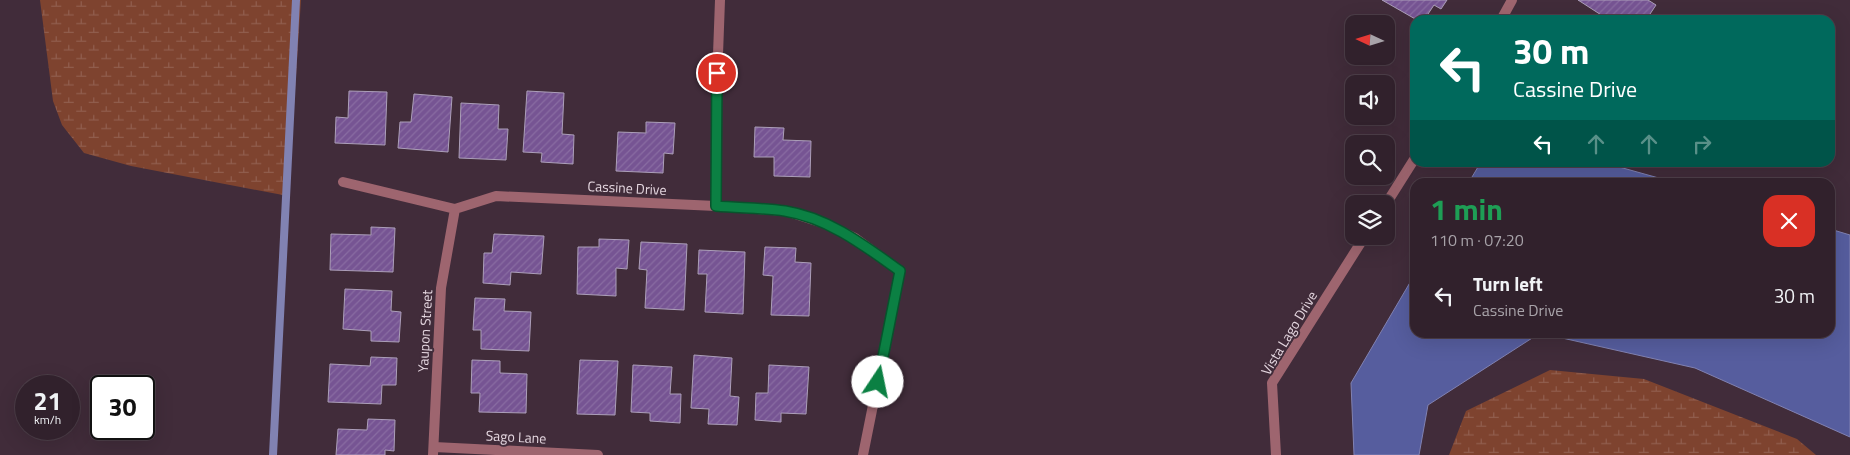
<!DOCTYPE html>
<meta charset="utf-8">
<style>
:root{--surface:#31212c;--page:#3d2e38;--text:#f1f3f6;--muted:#a8a3a9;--line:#4c3e48}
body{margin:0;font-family:"Titillium Web",sans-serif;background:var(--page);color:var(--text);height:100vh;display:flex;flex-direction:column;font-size:19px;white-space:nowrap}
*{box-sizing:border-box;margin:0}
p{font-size:16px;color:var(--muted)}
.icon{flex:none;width:28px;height:28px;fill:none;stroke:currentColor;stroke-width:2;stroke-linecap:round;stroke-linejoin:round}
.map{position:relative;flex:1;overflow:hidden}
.sheet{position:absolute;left:1410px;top:178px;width:425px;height:160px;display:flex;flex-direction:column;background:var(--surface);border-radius:15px;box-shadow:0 5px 20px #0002,0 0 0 1px var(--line)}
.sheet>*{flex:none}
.banner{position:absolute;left:1410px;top:15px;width:425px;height:152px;border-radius:15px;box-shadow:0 5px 20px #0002,0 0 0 1px var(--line);background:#00695c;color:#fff;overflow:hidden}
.needle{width:32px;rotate:274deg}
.buttons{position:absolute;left:1345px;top:15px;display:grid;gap:10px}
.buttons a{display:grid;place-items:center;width:50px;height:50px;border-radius:10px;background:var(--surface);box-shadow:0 5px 20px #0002,0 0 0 1px var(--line);font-size:25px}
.speed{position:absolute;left:15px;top:375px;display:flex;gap:10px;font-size:25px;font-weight:700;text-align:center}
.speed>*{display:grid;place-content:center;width:65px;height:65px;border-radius:50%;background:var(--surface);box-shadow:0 5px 20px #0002,0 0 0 1px var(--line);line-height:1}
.speed small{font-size:12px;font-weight:400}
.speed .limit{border:2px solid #111;border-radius:8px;background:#fff;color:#111}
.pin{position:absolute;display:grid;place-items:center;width:42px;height:42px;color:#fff;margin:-21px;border:2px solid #fff;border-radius:50%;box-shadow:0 1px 5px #0007}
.me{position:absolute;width:55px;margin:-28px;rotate:11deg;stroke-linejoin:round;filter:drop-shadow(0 0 4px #0008)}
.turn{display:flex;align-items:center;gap:18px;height:105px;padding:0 20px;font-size:22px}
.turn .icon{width:65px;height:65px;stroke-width:2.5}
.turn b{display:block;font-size:35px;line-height:42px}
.lanes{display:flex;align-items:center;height:48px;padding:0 20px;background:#0003;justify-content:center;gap:25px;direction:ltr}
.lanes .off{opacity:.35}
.round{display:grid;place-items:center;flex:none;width:52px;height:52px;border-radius:15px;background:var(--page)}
.headline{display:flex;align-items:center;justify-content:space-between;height:85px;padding:0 20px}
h1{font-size:30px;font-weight:700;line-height:38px;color:#1e9e55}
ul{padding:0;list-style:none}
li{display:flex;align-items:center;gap:15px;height:65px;padding:0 20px}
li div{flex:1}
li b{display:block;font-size:19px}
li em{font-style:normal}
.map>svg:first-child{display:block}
</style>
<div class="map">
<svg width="1850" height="455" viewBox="0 0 1850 455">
<defs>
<pattern id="wetland-marsh" width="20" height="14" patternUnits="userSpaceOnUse" patternTransform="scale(1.25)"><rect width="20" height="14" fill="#7e432f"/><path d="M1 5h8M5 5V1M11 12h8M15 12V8" fill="none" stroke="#905d4d"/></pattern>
<pattern id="building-hatch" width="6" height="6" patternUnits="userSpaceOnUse" patternTransform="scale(1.25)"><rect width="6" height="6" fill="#765493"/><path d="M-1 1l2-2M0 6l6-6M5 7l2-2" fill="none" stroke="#896ca2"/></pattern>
</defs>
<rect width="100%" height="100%" fill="#412c3a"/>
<!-- wetland -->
<path fill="url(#wetland-marsh)" d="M40,0H301L288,196L131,166L84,153L62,125L53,101Z
M1550,370L1644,379L1797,439L1816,455H1449L1466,411Z"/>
<!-- water -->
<path fill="#565d9e" stroke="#8182b2" d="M1481,162L1605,163L1673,182H1469Z
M1830,229L1850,235V437L1695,368L1540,333L1428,405L1419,455H1354L1351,383L1415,274V332H1830Z"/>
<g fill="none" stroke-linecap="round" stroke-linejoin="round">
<!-- stream -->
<path stroke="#8182b2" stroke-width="8" d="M273,455L296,0"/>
</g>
<!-- building -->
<path fill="url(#building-hatch)" stroke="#ac9fb9" d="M1382,0H1447L1441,9L1434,5L1424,20H1417Z
M1578,0H1648L1656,5L1646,20H1609Z
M349,91L387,92L385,145L335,143L336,117L348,118Z
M527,91L564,93L562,134L574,135L573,164L541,162L542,153L523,152Z
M414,94L452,97L448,152L398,148L400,122H411Z
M461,103L499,105L498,129H508L506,160L459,158Z
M646,122L675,123L673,154L664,153L663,173L616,171L618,132L646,133Z
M755,127L784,128L783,140L811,141L810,177L774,176V157H754Z
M371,227L395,228L393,272L330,270L331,234L371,235Z
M494,234L544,236L541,274L511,272L510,285L483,283L484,253H492Z
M599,239L629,240L627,269L616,268V296L577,294L578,247H599Z
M641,242L687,244L684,310L645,308L647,270L639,269Z
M765,247L796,248L795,262L811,263L809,316L771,315L773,276L763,275Z
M699,250L745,252L743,314L705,312L707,274H698Z
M345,289L392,291L391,311L401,312L399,342L371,341V331L343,329Z
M475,298L505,299L504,311L531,312L529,351L481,349V330H473Z
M694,355L732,358L730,396L739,397L737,425L708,424L709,409L691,408Z
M371,357L397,358L396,385H382L381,404L328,402L330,364L370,366Z
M472,360L500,361V373L527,374L526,413L479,412L480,393H471Z
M580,360L618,361L615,415L577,414Z
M633,365L672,367L670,394H681L680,423L650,421V413L631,412Z
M769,365L809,367L806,414L781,413V422L755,420L756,393H768Z
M368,419L395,420L394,451L385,450V455H336L338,429L367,430Z"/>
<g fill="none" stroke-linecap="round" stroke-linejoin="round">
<!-- minor -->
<path stroke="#9e656f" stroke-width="10" d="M1501,20L1512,0
M343,182L455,209L496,196L716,206L786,211L823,223L855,238L900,271L863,455
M1386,204L1415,158
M716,206V109L720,0
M434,447L598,455
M433,455L441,288L455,209
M1276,455L1272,383L1365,236"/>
</g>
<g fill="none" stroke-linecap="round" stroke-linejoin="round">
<defs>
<path id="route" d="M717,73L716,206C739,208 763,208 785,211C829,218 865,246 900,271L878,382"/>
</defs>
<!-- route casing -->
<use href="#route" stroke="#07532c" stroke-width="12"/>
<!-- route -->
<use href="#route" stroke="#0b8043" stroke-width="9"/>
</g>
<g text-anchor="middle" stroke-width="4" stroke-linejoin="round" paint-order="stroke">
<!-- street labels -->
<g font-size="14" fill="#e5d7e0" stroke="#412c3a">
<text transform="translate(627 188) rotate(3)" y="5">Cassine Drive</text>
<text transform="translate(425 331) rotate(-87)" y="5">Yaupon Street</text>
<text transform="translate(1289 333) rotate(-59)" y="5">Vista Lago Drive</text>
<text transform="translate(516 437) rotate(3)" y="5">Sago Lane</text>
</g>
</g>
</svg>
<div class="buttons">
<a><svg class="needle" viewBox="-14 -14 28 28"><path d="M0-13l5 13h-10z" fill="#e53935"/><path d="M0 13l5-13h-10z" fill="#a8a3a9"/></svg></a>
<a><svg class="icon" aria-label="sound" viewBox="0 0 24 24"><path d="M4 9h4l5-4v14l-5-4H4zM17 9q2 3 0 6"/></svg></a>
<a><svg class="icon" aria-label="search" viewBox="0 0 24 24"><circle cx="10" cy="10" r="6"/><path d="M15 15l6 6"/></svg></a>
<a><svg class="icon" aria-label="layers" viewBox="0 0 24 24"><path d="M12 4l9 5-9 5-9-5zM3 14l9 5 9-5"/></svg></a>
</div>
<div class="speed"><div>21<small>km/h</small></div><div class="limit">30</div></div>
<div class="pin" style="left:717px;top:73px;background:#d93025"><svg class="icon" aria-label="arrive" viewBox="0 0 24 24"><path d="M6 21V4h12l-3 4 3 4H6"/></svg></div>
<svg class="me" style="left:878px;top:382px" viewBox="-20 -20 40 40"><circle r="19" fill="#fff"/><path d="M0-13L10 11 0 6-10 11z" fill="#0b8043"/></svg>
<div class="banner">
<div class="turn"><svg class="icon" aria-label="left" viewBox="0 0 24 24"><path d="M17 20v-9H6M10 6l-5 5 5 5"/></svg><div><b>30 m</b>Cassine Drive</div></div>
<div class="lanes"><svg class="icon" aria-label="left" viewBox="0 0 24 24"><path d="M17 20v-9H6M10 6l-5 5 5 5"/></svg><svg class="icon off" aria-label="ahead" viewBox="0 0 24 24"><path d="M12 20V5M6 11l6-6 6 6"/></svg><svg class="icon off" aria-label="ahead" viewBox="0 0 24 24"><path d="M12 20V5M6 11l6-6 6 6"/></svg><svg class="icon off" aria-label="right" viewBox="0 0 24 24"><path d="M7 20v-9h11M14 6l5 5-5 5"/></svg></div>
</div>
<section class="sheet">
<div class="headline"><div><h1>1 min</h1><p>110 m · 07:20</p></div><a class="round" style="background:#d93025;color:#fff"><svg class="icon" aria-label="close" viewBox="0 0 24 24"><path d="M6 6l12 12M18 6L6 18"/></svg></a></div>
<ul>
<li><svg class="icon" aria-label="left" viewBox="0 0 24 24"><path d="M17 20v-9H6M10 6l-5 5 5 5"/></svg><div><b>Turn left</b><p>Cassine Drive</p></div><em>30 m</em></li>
</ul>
</section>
</div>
